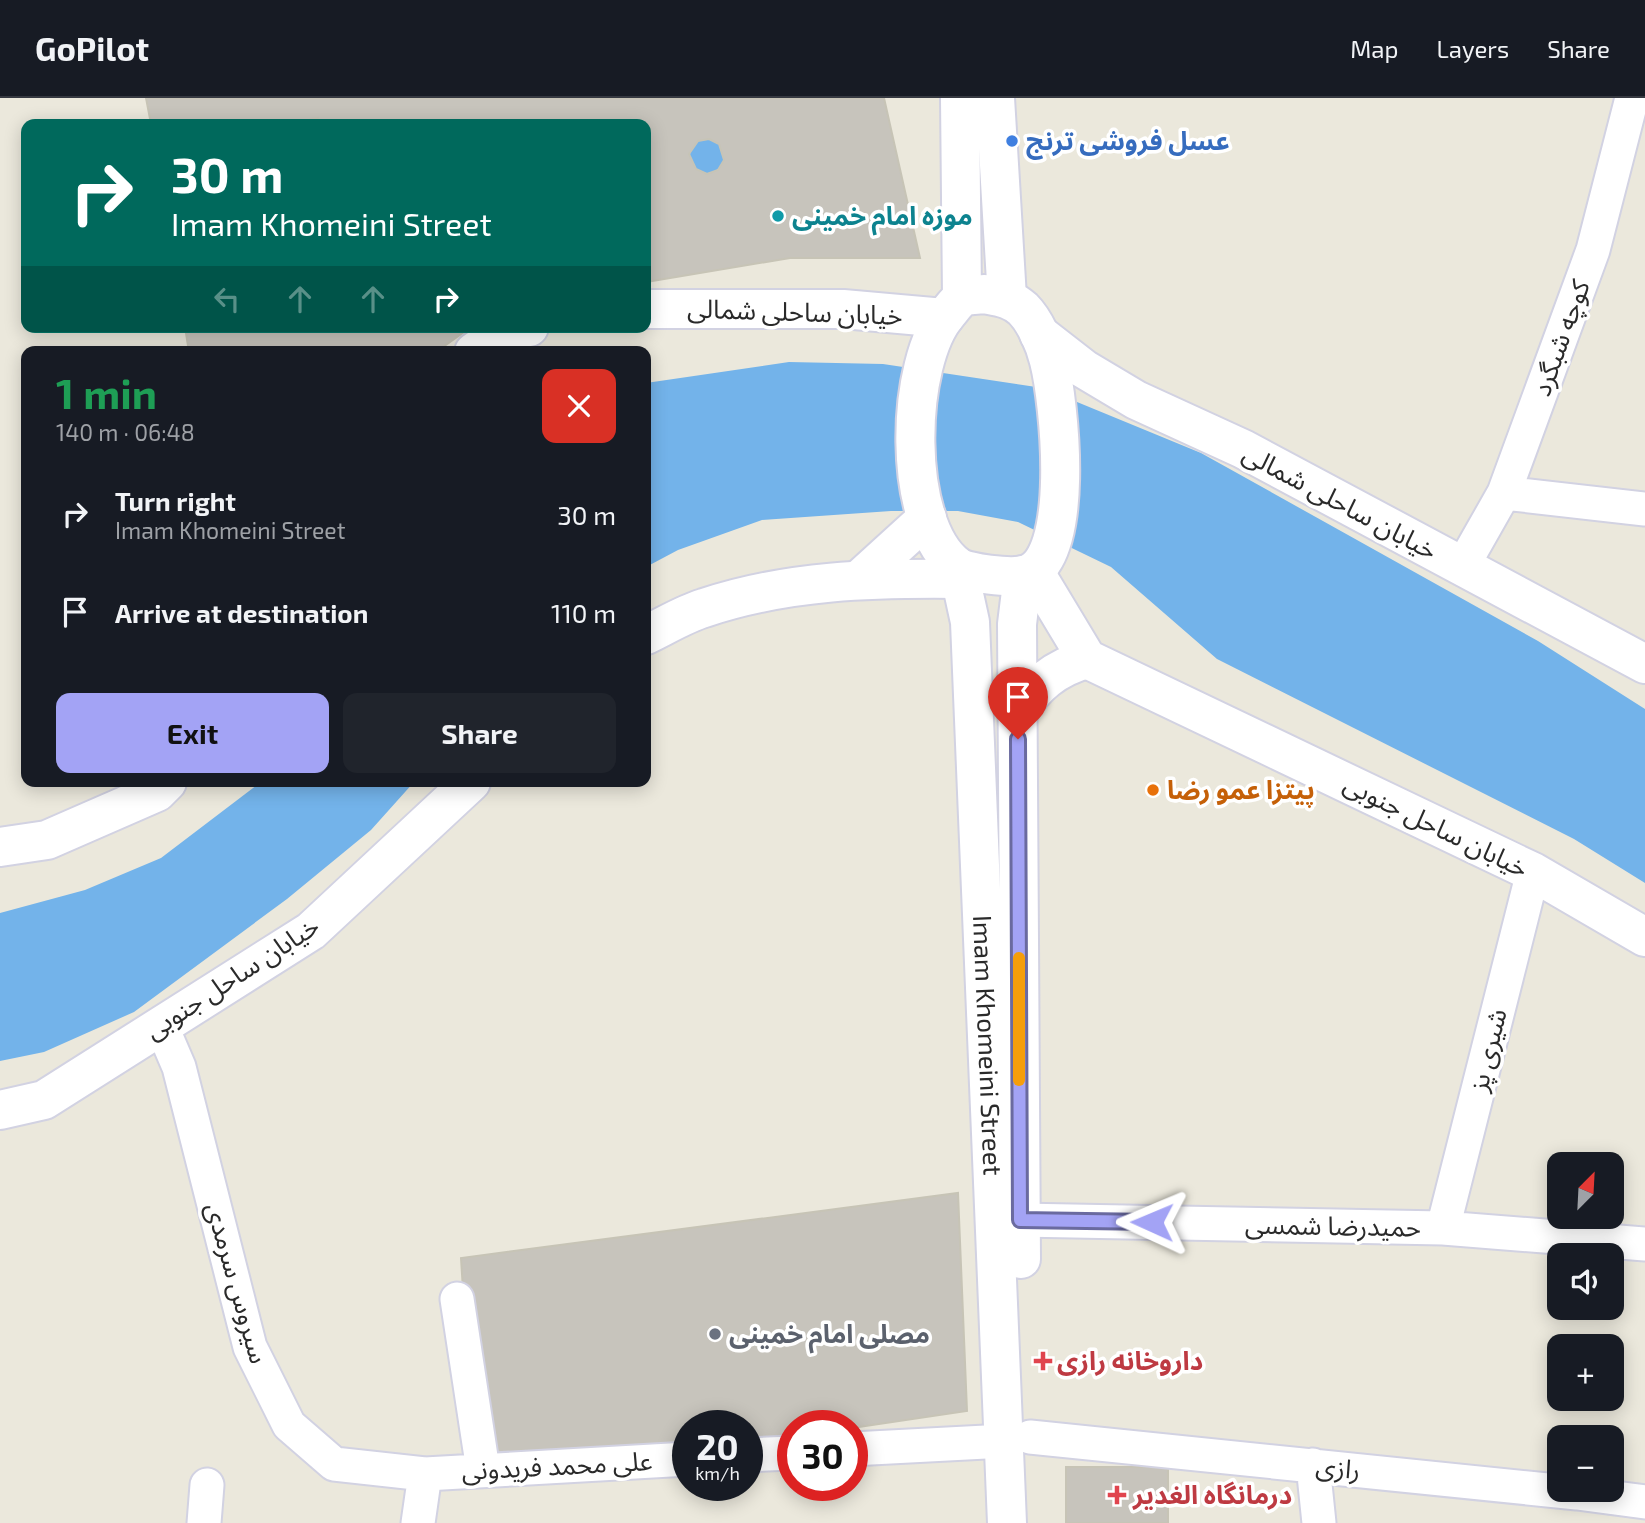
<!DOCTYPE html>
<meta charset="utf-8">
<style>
:root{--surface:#171b24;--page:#20242c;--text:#f1f3f6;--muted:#9ea1a6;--line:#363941;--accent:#a3a3f5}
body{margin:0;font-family:"Exo 2","Noto Sans Arabic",sans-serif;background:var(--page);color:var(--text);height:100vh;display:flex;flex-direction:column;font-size:26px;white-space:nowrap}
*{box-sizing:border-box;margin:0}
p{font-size:23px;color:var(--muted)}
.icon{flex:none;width:38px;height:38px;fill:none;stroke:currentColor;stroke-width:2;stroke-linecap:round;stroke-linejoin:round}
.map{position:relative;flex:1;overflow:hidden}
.drawer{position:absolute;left:21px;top:248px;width:630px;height:441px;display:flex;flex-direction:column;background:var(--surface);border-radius:14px;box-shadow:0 4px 18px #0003}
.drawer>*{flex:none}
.hud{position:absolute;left:21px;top:21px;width:630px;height:214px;border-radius:14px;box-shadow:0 4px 18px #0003;background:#00695c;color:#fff;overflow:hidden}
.needle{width:46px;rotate:24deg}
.buttons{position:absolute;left:1547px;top:1054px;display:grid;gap:14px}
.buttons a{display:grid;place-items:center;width:77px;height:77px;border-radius:14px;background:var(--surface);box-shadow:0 4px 18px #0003;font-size:35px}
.speed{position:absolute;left:672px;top:1312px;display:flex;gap:14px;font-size:35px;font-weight:700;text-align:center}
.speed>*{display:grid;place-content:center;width:91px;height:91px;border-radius:50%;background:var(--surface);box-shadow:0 4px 18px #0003;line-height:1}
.speed small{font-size:18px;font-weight:400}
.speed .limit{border:10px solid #d22;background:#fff;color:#111}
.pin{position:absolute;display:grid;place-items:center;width:60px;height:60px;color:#fff;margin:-72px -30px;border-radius:50% 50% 50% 0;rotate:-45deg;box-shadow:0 0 7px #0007}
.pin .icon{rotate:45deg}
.me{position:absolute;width:77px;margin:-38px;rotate:271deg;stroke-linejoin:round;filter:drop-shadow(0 0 5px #0008)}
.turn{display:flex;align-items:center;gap:24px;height:147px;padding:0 35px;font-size:32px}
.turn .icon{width:91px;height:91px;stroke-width:2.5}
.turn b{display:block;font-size:49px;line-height:60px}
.lanes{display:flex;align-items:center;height:66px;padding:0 35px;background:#0003;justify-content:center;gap:35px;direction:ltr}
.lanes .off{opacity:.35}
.round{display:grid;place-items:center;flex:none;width:74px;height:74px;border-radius:14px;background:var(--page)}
.overview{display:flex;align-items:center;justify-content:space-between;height:119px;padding:0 35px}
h1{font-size:42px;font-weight:700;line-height:52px;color:#1e9e55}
.action{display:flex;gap:14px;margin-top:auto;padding:14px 35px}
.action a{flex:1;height:80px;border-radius:14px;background:var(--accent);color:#111;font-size:28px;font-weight:700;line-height:80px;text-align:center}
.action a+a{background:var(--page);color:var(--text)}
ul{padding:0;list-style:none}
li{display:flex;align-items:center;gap:21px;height:98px;padding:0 35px}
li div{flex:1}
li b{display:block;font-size:26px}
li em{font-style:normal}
header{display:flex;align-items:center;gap:42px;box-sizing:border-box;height:98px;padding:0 35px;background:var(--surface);border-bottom:2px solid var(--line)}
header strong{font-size:33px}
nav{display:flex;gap:38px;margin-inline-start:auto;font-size:24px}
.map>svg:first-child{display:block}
</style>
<header>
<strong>GoPilot</strong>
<nav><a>Map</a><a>Layers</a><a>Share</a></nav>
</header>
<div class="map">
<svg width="1645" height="1425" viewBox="0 0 1645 1425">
<rect width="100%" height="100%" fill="#ebe8dc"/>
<!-- water -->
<path fill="#73b3ea" d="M690 58a17 17 0 1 1 34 0a17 17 0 1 1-34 0Z
M789,264L883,266L1043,290L1201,355L1538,543L1645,611V785L1574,741L1217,561L1111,469L1018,424L958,413H891L762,422L678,452L646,469V285Z
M261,684H414L371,732L287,801L134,914L44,954L0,963V815L85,792L161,760Z"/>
<!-- building -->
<path fill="#c7c4bc" stroke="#c7c4b6" stroke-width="2" fill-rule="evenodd" d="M146,0H884L920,160H790L646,184V26H318V20L287,26H151ZM709,41L719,46L724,62L718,72L707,76L696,71L689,56L698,43Z
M185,229H471L436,254H189Z
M958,1095L967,1313L852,1330L793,1328V1338L747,1345V1328H688V1353L475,1384L461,1160Z
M1066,1369H1168V1425H1066Z"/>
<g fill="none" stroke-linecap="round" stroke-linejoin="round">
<defs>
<path id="street" d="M1504,395L1645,411
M1462,469L1504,395L1593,152L1632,0
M161,927L179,969L250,1249L289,1327L334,1366L425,1376L688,1361
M1020,1122L1443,1130L1645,1146
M1443,1130L1533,774
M457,1201L483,1372
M1030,1339L1577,1395L1645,1404
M852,1351L1005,1343
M747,1357L793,1355
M1313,1367L1319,1425
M204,1425L207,1387
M418,1425L425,1376"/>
<g id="secondary">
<path d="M960,0L962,199"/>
<path d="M995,0L1007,200"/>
<path d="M984,196C999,199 1011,200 1023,211C1035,223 1045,246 1049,263C1059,302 1077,465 1024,477C1010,480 968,476 957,468C901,427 905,263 948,215C952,210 958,202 963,199C968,197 978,197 984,196Z"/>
<path d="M646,211H843L944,220"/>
<path d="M1039,236L1084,271L1136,302L1243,351L1645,566"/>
<path d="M474,254L504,233L529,229"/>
<path id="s1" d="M958,469L970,524L1007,1425"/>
<path d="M1034,473L1087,561L1533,774L1645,839"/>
<path d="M861,480L927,420"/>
<path d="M646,537C665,528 684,516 704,510C787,482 874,480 960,481"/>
<path d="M1018,614C1035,587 1055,570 1087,561"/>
<path d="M0,749L47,742L157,694L167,684"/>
<path d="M0,1012L44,1002L311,833L471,684"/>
<path d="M1021,1161L1017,526L1023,477"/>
</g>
</defs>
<!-- street casing -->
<use href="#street" stroke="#d2d2e2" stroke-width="37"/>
<!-- secondary casing -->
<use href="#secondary" stroke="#d2d2e2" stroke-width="42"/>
<!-- street -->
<use href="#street" stroke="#fff" stroke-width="33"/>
<!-- secondary -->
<use href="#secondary" stroke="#fff" stroke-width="38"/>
</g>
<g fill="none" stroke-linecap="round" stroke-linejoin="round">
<defs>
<path id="route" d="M1018,641L1020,1122L1152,1124"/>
</defs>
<!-- route casing -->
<use href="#route" stroke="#6a6a9f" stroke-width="18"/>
<!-- route -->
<use href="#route" stroke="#a3a3f5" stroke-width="12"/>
<!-- slow -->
<path stroke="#f59e0b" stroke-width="12" d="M1019,860V982"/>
</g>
<!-- markers -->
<circle fill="#3f7fe0" stroke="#fff" stroke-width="2.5" cx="1012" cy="43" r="7"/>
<circle fill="#0f9aa8" stroke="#fff" stroke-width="2.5" cx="778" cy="118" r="7"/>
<circle fill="#e8710a" stroke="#fff" stroke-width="2.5" cx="1153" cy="692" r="7"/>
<circle fill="#6b7280" stroke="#fff" stroke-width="2.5" cx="715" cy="1236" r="7"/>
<g fill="#e0444e" stroke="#fff" stroke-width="2.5">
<path d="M1039.5 1252.5h7v7h7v7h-7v7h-7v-7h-7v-7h7z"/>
<path d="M1113.5 1386.5h7v7h7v7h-7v7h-7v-7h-7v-7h7z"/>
</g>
<g text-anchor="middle" stroke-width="7" stroke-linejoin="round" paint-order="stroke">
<!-- shop labels -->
<g font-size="26" font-weight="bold" fill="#366cbe" stroke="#fff" text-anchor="start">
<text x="1026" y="52">عسل فروشی ترنج</text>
</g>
<!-- culture labels -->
<g font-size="26" font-weight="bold" fill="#0d838f" stroke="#fff" text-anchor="start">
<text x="792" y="127">موزه امام خمینی</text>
</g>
<!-- street labels -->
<g font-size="26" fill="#2a2a2a" stroke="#fff">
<text transform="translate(795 214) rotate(2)" y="9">خیابان ساحلی شمالی</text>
<text transform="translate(1561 240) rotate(-70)" y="9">کوچه شبگرد</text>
<text transform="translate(1340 404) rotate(28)" y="9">خیابان ساحلی شمالی</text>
<text transform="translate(1436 728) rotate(26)" y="9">خیابان ساحل جنوبی</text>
<text transform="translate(232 880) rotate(-33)" y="9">خیابان ساحل جنوبی</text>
<text dy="9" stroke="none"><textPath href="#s1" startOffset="480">Imam Khomeini Street</textPath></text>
<text transform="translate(1488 952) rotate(-76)" y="9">شیری پز</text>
<text transform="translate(1333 1128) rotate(1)" y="9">حمیدرضا شمسی</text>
<text transform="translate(237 1185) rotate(74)" y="9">سیروس سرمدی</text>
<text transform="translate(557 1368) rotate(-3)" y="9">علی محمد فریدونی</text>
<text transform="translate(1338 1370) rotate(6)" y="9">رازی</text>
</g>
<!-- food labels -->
<g font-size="26" font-weight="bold" fill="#c56008" stroke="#fff" text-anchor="start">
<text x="1167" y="701">پیتزا عمو رضا</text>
</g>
<!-- worship labels -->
<g font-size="26" font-weight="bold" fill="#5b616d" stroke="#fff" text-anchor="start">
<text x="729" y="1245">مصلی امام خمینی</text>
</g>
<!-- health labels -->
<g font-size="26" font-weight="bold" fill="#be3a42" stroke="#fff" text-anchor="start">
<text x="1057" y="1272">داروخانه رازی</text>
<text x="1133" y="1406">درمانگاه الغدیر</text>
</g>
</g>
</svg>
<div class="buttons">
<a><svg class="needle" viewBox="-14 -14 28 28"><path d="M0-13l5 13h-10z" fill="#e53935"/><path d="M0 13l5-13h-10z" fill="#9ea1a6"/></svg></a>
<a><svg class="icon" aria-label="sound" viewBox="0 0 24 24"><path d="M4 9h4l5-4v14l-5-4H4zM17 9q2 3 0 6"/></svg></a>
<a>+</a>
<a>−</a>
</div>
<div class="speed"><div>20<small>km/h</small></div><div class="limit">30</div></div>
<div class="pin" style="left:1018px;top:641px;background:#d93025"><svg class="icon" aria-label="arrive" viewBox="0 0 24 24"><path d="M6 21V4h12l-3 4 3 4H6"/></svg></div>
<svg class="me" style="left:1152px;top:1124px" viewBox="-20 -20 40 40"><path d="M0-17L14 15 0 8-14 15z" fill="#a3a3f5" stroke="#fff" stroke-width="4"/></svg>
<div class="hud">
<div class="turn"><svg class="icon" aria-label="right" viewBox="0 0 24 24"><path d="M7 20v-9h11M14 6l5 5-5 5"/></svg><div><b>30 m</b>Imam Khomeini Street</div></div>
<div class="lanes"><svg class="icon off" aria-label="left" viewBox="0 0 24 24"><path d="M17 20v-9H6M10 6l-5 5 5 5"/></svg><svg class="icon off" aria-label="ahead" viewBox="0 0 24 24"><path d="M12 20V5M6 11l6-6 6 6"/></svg><svg class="icon off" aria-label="ahead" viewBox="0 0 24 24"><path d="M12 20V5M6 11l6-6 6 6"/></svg><svg class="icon" aria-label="right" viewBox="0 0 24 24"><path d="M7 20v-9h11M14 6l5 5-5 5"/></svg></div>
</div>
<section class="drawer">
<div class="overview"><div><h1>1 min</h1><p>140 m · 06:48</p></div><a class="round" style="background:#d93025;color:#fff"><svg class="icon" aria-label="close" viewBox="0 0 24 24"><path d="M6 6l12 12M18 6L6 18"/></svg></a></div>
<ul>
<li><svg class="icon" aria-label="right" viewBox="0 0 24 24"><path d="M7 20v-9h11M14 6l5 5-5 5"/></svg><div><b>Turn right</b><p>Imam Khomeini Street</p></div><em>30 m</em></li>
<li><svg class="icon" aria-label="arrive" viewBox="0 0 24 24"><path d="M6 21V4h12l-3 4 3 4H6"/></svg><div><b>Arrive at destination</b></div><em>110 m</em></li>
</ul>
<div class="action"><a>Exit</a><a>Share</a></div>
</section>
</div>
